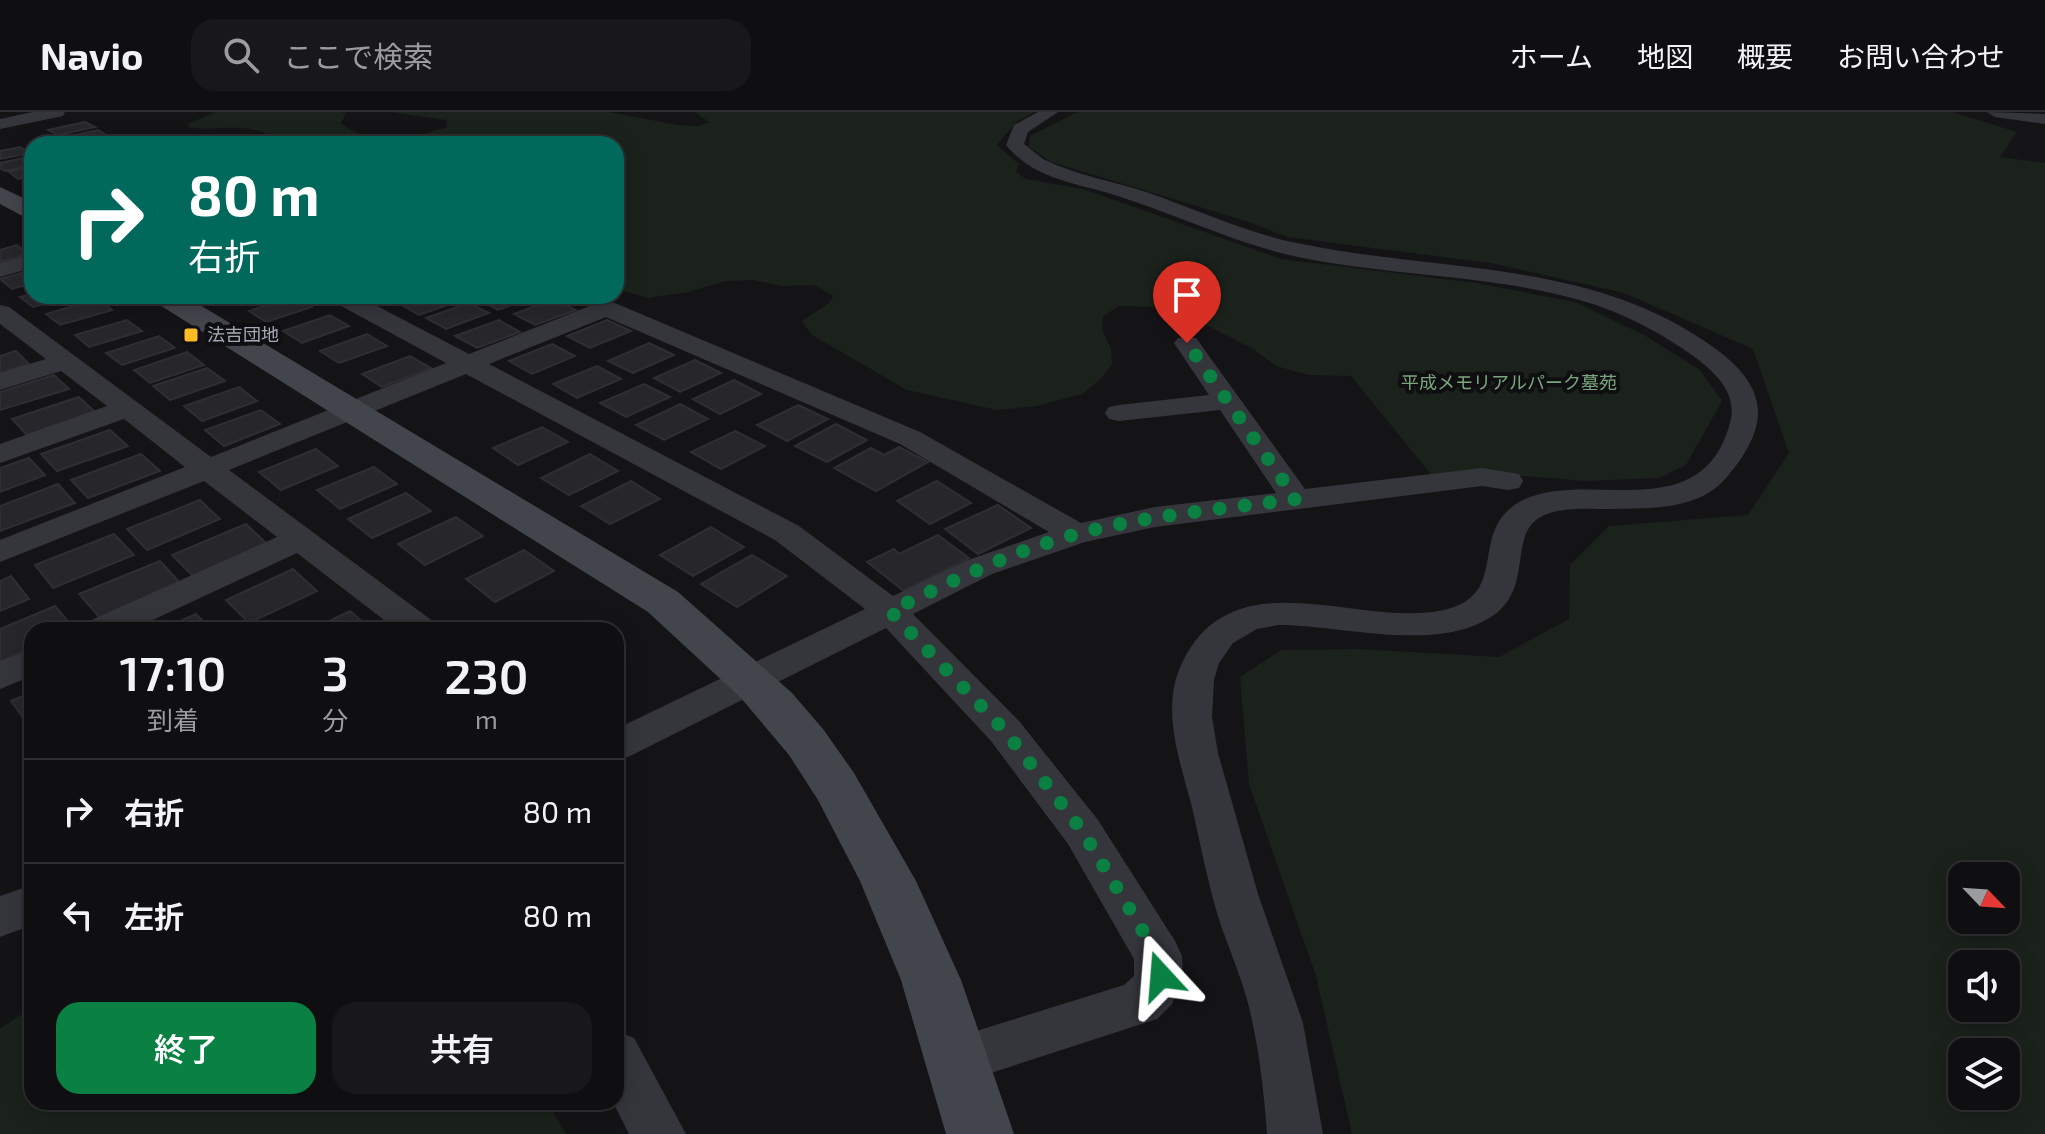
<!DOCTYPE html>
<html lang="ja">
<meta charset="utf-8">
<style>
:root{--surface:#0f0f11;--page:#18181a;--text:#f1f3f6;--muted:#9b9c9f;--line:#2f2f31;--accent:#0b8043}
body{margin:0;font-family:"Exo 2","Noto Sans JP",sans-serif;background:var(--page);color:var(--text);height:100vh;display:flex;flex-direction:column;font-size:30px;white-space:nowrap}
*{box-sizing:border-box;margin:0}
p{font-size:26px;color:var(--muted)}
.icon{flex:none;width:44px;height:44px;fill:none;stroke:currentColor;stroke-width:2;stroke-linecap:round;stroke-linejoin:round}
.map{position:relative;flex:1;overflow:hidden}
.sheet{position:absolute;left:24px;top:510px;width:600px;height:488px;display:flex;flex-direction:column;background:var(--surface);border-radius:24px;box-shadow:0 4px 20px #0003,0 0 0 2px var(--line)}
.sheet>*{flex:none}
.top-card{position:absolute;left:24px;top:24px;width:600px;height:168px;border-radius:24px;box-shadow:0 4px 20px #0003,0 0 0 2px var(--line);background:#00695c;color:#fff;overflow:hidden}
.needle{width:52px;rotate:115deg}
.buttons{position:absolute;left:1948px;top:750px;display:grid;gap:16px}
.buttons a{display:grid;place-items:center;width:72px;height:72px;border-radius:16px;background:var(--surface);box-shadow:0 4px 20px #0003,0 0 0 2px var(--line);font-size:40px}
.pin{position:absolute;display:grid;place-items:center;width:68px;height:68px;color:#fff;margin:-82px -34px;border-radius:50% 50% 50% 0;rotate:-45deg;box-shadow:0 0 8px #0007}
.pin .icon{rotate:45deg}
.me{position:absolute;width:88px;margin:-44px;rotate:341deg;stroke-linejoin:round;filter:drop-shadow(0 0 6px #0008)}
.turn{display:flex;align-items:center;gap:28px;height:168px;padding:0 32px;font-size:36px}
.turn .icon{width:104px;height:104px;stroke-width:2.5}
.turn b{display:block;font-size:56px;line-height:68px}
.eta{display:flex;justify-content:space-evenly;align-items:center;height:136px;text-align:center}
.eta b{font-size:48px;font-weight:600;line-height:56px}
.primary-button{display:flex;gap:16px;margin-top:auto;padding:16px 32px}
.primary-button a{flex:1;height:92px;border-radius:24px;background:var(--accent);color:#fff;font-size:32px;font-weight:600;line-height:92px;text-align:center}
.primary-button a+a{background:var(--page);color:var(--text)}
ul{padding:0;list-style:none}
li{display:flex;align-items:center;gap:24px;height:104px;padding:0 32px;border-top:2px solid var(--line)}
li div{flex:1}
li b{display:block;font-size:30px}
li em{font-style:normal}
header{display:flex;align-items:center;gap:48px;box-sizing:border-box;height:112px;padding:0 40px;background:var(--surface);border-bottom:2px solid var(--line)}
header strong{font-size:38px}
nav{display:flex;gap:44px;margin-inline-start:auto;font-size:28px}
.search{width:560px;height:72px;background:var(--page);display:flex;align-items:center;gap:20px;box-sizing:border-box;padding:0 28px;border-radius:24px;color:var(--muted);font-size:30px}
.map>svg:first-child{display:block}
</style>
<header>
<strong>Navio</strong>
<div class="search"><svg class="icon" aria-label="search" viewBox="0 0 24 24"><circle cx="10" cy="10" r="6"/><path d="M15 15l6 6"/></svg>ここで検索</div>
<nav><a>ホーム</a><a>地図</a><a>概要</a><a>お問い合わせ</a></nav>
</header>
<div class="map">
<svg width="2045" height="1022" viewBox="0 0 2045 1022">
<rect width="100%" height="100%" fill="#141417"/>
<!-- green -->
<path fill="#1a221b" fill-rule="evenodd" d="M216,0H342L346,1L341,11C372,37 412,26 447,15L446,8L390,0H609L678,13L699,14L709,10L695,0H1035L1017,9L997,33L1019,52L1016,60L1026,67L1083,77L1281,147L1476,171L1575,190L1644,223L1700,258L1722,289L1686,353L1659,366L1585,369L1525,364L1434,366L1351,264L1309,263L1276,254L1253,237L1210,215L1157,195L1119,194L1103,204L1102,217L1111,237L1112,252L1101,267L1082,282L1037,294L997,298L907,278L812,223L802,209L829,191L833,184L815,173L782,174L754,168L725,169L689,180L648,186L616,177V32H284L272,30L271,24C245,10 219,19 190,16L187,12Z
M1077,0H1952L2017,20L2000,45L2045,51V1022H1352L1316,864L1249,672L1240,565L1281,538L1358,537L1499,545L1569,507L1570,453L1609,414L1748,403L1789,341L1753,237L1624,181L1490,151L1287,125L1249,110L1051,50L1029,35L1030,24ZM2006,764V808H1962V764ZM1962,852H2006V896H1962ZM1962,940H2006V984H1962Z
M32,895V990H547L566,1022H0V917Z"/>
<!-- building -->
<path fill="#27272b" stroke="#2e2e33" stroke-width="2" d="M85,10L95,15L58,23L48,18Z
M98,18L108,24L70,32L61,26Z
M20,35L30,41L0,47V39Z
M32,44V53L5,59L0,56V51Z
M32,55V64L18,67L9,60Z
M17,133L28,142L0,150V138Z
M32,158V171L12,177L0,167Z
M32,182V184H72L33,195L20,185Z
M296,184L312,195L266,210L249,199Z
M425,184H454L462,188L419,203L400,192Z
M487,184H537L498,198L478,187Z
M98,187L112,198L60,213L46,202Z
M554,187L576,198L535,213L514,202Z
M468,191L489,201L446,217L426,206Z
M330,203L349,214L302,231L283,219Z
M127,208L142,219L89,235L75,223Z
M499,208L520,220L477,236L455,224Z
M607,208L631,219L590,236L567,224Z
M367,222L387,234L339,251L320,239Z
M159,224L175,236L122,253L106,241Z
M649,231L674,243L633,261L608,249Z
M552,232L575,244L532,262L509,249Z
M16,239L29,252L0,261V244Z
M187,240L204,253L150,271L134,258Z
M410,244L431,256L382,275L362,262Z
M695,248L721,261L680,280L654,266Z
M597,254L621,267L577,286L553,272Z
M207,256L225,269L170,288L153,274Z
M54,263L69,277L0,298V280Z
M734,268L761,282L720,302L693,287Z
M644,272L670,285L626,305L600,291Z
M239,275L257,289L202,309L184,294Z
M79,285L95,300L27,323L12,307Z
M680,292L708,307L664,328L636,313Z
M798,293L828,307L787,329L757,313Z
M261,298L280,312L224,334L205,318Z
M836,312L867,328L827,350L795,334Z
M542,315L568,330L518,353L493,336Z
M110,318L128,334L57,359L41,342Z
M735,319L765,334L721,357L691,340Z
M899,335L928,350L876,379L834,356L871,336L884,343Z
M316,337L338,354L281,378L259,360Z
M141,342L160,359L88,386L71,368Z
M590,342L618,359L569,383L541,366Z
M29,346L45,363L0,380V356Z
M374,355L397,372L340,397L317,378Z
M631,369L660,387L610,412L581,394Z
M937,369L971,391L930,412L897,389Z
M58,372L75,391L0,419V394Z
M406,381L431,399L372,426L348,407Z
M200,388L220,407L147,438L127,417Z
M998,393L1031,416L978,442L945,417Z
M456,405L483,424L425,453L398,432Z
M246,412L268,433L194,465L172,443Z
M711,415L744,435L693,464L660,443Z
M114,422L134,443L53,476L35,453Z
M938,423L969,446L904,479L867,450L894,437L899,442Z
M524,438L554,459L495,490L466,467Z
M752,443L787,464L737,495L701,472Z
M160,449L180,471L100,506L79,482Z
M293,457L317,479L249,511L226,488Z
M11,464L29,487L0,499V469Z
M55,494L75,518H32V537L0,551V517Z
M350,499L372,518H311Z
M196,502L212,518H160Z
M32,580V618L11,589Z"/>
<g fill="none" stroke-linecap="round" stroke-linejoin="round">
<!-- street -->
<path fill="#35363c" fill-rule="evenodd" d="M33,0H65L63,4L0,17V7Z
M1038,0H1058L1028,20L1024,32L1043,47C1077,64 1114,69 1149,81C1200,99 1249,122 1302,132C1443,161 1594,147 1716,237C1771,278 1769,315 1727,365C1699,399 1649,396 1610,397C1590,397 1566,395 1547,402C1504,417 1537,476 1491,505C1435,541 1342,513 1278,513L1257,517L1233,531L1219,551L1214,568L1212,605L1218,641L1258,782L1303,911L1323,1022H1267C1264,979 1259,936 1249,895C1241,863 1227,833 1217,801C1207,766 1200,731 1192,695C1180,649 1160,597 1182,551C1233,443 1359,517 1444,498C1510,483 1469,423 1516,392C1579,351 1700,422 1730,311C1738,283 1717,262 1696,246C1659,219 1616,197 1572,186C1482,162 1389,164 1298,145C1237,132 1180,104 1121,85C1079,71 1035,69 1006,33L1014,13Z
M1987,0L2045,2V12L1995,5Z
M32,142V156L0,165V151Z
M328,184H358L469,242L597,191H615L920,320L1081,411L1155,395L1276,381L1220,298L1119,309L1109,307L1105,301L1109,295L1119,293L1209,283L1174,231L1178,226H1196L1305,377L1482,356L1519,362L1523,369L1519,376L1508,378L1482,374L1155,415L1085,430L992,462L913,502L1019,609L1098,708L1175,829L1182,844L1183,866L1172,892L1157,907L960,971L941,964L934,947L941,930L1124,873L1134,864V847L1068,732L991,629L886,516L630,644L616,649V617L865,497L775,428L466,262L229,358L434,510L439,518H397L297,441L131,518H82L87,510L277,425L204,369L0,450V428L185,355L124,307L0,351V332L107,294L61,259L0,278V261L46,247L0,212V193L9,195L211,345L446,251L332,189ZM606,205L900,332L1049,420L968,448L893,484L799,414L489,252Z
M32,536V564L0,577V549Z
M32,773V813L0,825V784Z
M616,919L634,926L686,1022H629L613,990H616Z"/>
<!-- secondary -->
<path fill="#43454c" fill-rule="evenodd" d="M0,75L32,90V109L0,92Z
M150,184H185L678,480L792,581L823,617L854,661L916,769L961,868L1014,1022H946L901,868L860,769L818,688L789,643L741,586L648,500L155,190Z"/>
</g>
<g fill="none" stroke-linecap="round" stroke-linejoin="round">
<!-- route -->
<path stroke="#0b8043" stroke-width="14" stroke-dasharray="0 25.2" d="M1161,864L1158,844L1083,720L1044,669L1005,619L890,499C951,470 1012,439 1077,422C1148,403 1223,397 1296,387L1187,231"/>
</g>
<!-- markers -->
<rect fill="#ffba24" stroke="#0f0f11" stroke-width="3" x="183" y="215" width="16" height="16" rx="4"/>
<g text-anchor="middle" stroke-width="8" stroke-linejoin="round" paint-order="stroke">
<!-- far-poi labels -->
<g font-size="18" fill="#a5aab8" stroke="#0f0f11" text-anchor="start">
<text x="207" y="229">法吉団地</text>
</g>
<!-- far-park labels -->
<g font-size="18" fill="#7aa57d" stroke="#0f0f11">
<text x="1509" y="277">平成メモリアルパーク墓苑</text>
</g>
</g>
</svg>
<div class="buttons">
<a><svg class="needle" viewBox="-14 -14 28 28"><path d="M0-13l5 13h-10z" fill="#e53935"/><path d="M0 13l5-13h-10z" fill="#9b9c9f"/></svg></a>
<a><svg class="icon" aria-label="sound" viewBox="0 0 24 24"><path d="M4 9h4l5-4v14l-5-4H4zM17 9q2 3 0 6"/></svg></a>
<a><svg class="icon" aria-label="layers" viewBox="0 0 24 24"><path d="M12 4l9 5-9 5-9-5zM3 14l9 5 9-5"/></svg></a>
</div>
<div class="pin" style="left:1187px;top:231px;background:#d93025"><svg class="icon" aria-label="arrive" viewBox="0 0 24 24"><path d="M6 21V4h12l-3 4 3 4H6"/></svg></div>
<svg class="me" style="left:1161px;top:864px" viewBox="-20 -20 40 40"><path d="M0-17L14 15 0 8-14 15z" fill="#0b8043" stroke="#fff" stroke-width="4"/></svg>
<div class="top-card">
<div class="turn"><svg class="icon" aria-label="right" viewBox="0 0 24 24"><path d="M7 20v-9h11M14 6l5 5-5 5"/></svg><div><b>80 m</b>右折</div></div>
</div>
<section class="sheet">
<div class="eta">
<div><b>17:10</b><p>到着</p></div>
<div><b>3</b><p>分</p></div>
<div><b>230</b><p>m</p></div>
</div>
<ul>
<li><svg class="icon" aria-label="right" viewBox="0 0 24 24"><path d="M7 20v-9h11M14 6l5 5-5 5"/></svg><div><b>右折</b></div><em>80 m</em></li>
<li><svg class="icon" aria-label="left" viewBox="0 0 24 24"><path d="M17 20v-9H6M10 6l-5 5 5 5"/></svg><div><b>左折</b></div><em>80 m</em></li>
</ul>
<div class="primary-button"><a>終了</a><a>共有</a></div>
</section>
</div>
